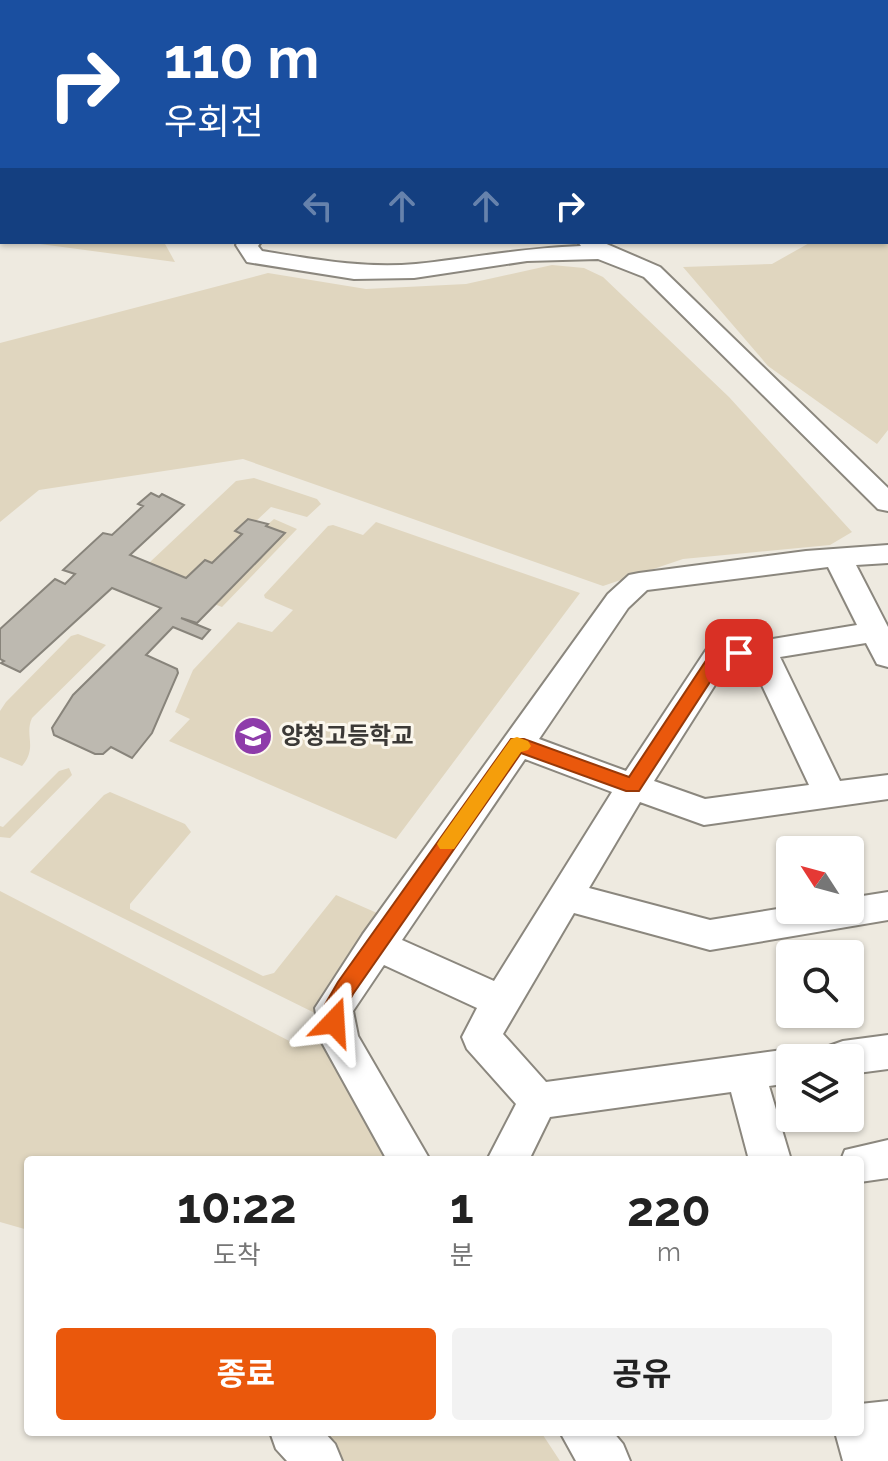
<!DOCTYPE html>
<html lang="ko">
<meta charset="utf-8">
<style>
:root{--surface:#fff;--page:#f2f2f2;--text:#222;--muted:#767676;--accent:#ea580c}
body{margin:0;font-family:Raleway,"Noto Sans KR",sans-serif;background:var(--page);color:var(--text);height:100vh;display:flex;flex-direction:column;font-size:30px;white-space:nowrap}
*{box-sizing:border-box;margin:0}
p{font-size:26px;color:var(--muted)}
.icon{flex:none;width:44px;height:44px;fill:none;stroke:currentColor;stroke-width:2;stroke-linecap:round;stroke-linejoin:round}
.map{position:relative;flex:1;overflow:hidden}
.side{position:absolute;left:24px;top:1156px;width:840px;height:280px;display:flex;flex-direction:column;background:var(--surface);border-radius:8px;box-shadow:0 2px 6px #0004}
.side>*{flex:none}
.top-card{position:absolute;left:0px;top:0px;width:888px;height:244px;box-shadow:0 2px 6px #0004;background:#1a4fa0;color:#fff;overflow:hidden}
.needle{width:52px;rotate:306deg}
.controls{position:absolute;left:776px;top:836px;display:grid;gap:16px}
.controls a{display:grid;place-items:center;width:88px;height:88px;border-radius:8px;background:var(--surface);box-shadow:0 2px 6px #0004;font-size:40px}
.pin{position:absolute;display:grid;place-items:center;width:68px;height:68px;color:#fff;margin:-34px;border-radius:16px;box-shadow:0 4px 12px #0006}
.me{position:absolute;width:88px;margin:-44px;rotate:20deg;stroke-linejoin:round;filter:drop-shadow(0 0 6px #0008)}
.turn{display:flex;align-items:center;gap:28px;height:168px;padding:0 32px;font-size:36px}
.turn .icon{width:104px;height:104px;stroke-width:2.5}
.turn b{display:block;font-size:56px;line-height:68px}
.lanes{display:flex;align-items:center;height:76px;padding:0 32px;background:#0003;justify-content:center;gap:40px;direction:ltr}
.lanes .off{opacity:.35}
.eta{display:flex;justify-content:space-evenly;align-items:center;height:136px;text-align:center}
.eta b{font-size:48px;font-weight:700;line-height:56px}
.button{display:flex;gap:16px;margin-top:auto;padding:16px 32px}
.button a{flex:1;height:92px;border-radius:8px;background:var(--accent);color:#fff;font-size:32px;font-weight:700;line-height:92px;text-align:center}
.button a+a{background:var(--page);color:var(--text)}
.map>svg:first-child{display:block}
</style>
<div class="map">
<svg width="888" height="1461" viewBox="0 0 888 1461">
<rect width="100%" height="100%" fill="#eeeae0"/>
<!-- green -->
<path fill="#e0d6bf" d="M0,0L227,2H2V239Z
M888,220V430L877,444L768,366L683,267L772,264L811,242H886Z
M25,242H164L175,262Z
M552,265L584,268L603,277L729,397L852,532L830,545L683,559L603,586L243,459L39,490L0,522V343L268,273L366,289L466,284Z
M254,478L317,499L321,504L307,517L271,507L255,522L248,519L236,531L242,534L212,563L204,560L186,578L149,563L236,481Z
M274,519L297,529L222,607L214,604L284,533L266,526Z
M376,522L580,593L396,839L169,741L190,719L175,712L193,670L238,622L272,632L293,610L265,598L264,595L328,526L333,525L363,535Z
M78,634L106,645L32,718C24,736 38,747 22,766L0,757V711L6,702L71,636Z
M69,768L72,775L10,838L0,837V826L3,827L59,771Z
M110,792L185,824L191,832L130,904V909L263,976L274,973L336,895L393,920L334,1008L391,1160H28V1230L0,1222V891L299,1046L333,1022L30,872L104,795Z
M265,1432H541L560,1461H294Z"/>
<!-- building -->
<path fill="#bdb9b0" stroke="#88847b" stroke-width="2" d="M151,493L159,497L162,494L184,505L130,555L186,578L205,560L212,563L242,534L235,531L248,519L268,524L266,526L285,533L197,623L181,618L210,630L202,639L173,627L146,655L177,669L178,673L152,733L132,758L111,747L103,754H95L54,735L52,728L73,695L161,608L112,588L20,672L1,663L4,661L0,659V629L55,579L65,584L75,574L63,570L103,533L112,535L143,506L138,504Z"/>
<g fill="none" stroke-linecap="round" stroke-linejoin="round">
<defs>
<path id="minor" d="M319,0H344L345,2H320Z
M763,0H789L790,2H764Z
M831,0H852L853,2H832Z
M886,11H888V21H886Z
M0,79L2,80V92L0,91Z
M238,242H261L258,246L262,251C313,259 364,269 416,264C472,258 523,248 581,246L578,242H602L660,267L888,488V511L878,509L644,277L598,259L527,261L414,278L354,279L247,262L236,245Z
M888,545V563L856,565L888,627V667L877,664L866,643L780,657L840,781L888,775V799L704,825L640,802L589,888L710,920L790,907V910H850V898L888,892V920L710,950L574,913L503,1034L546,1082L790,1049L804,1054L806,1058H790V1083L769,1086L791,1160H749L731,1092L550,1117L529,1160H487L516,1104L467,1049L462,1037L477,1008L384,965L353,1011L358,1036L430,1160H387L320,1039L315,1008L363,934L608,594L629,575L639,573L806,551ZM828,567L857,625L706,650L626,771L539,739L628,608L647,590ZM751,662L809,785L705,799L654,781L727,666ZM525,759L612,792L494,981L402,940Z
M888,1035V1069L850,1074V1058H824L829,1046L843,1041Z
M888,1140V1178L860,1182V1160H841L845,1150Z
M888,1401V1461H843L835,1432H860V1404Z
M270,1432H324L335,1444L342,1461H287L276,1449Z
M560,1432H613L623,1444L630,1461H576Z"/>
</defs>
<!-- minor casing -->
<use href="#minor" stroke="#8b877e" stroke-width="4"/>
<!-- minor -->
<use href="#minor" fill="#fff" fill-rule="evenodd"/>
</g>
<!-- route -->
<path fill="#ea580c" stroke="#983908" stroke-width="2" d="M739,648L745,649L747,653L745,658L723,662L639,791H626L521,753L353,994L345,1009L342,1028L334,1031L327,1028L323,1008L338,982L511,739H524L629,777L711,653Z"/>
<!-- slow -->
<path fill="#f59e0b" d="M517,737L528,741L531,746L528,750L521,752L454,849H440L437,844L440,839L511,739Z"/>
<!-- icons -->
<defs>
<symbol id="school-disc" viewBox="-11 -11 22 22"><circle r="9.5" fill="#8e3caa" stroke="#fbf7ed"/><path d="M0-5L7-2L0 1L-7-2ZM-4 1L0 2.5L4 1V4Q0 6-4 4Z" fill="#fff"/></symbol>
</defs>
<g fill-rule="evenodd">
<use href="#school-disc" x="231" y="714" width="44" height="44"/>
</g>
<g text-anchor="middle" stroke-width="6" stroke-linejoin="round" paint-order="stroke">
<!-- poi labels -->
<g font-size="24" font-weight="bold" fill="#3b3936" stroke="#fbf7ed" text-anchor="start">
<text x="281" y="744">양청고등학교</text>
</g>
</g>
</svg>
<div class="controls">
<a><svg class="needle" viewBox="-14 -14 28 28"><path d="M0-13l5 13h-10z" fill="#e53935"/><path d="M0 13l5-13h-10z" fill="#767676"/></svg></a>
<a><svg class="icon" aria-label="search" viewBox="0 0 24 24"><circle cx="10" cy="10" r="6"/><path d="M15 15l6 6"/></svg></a>
<a><svg class="icon" aria-label="layers" viewBox="0 0 24 24"><path d="M12 4l9 5-9 5-9-5zM3 14l9 5 9-5"/></svg></a>
</div>
<div class="pin" style="left:739px;top:653px;background:#d93025"><svg class="icon" aria-label="arrive" viewBox="0 0 24 24"><path d="M6 21V4h12l-3 4 3 4H6"/></svg></div>
<svg class="me" style="left:334px;top:1022px" viewBox="-20 -20 40 40"><path d="M0-17L14 15 0 8-14 15z" fill="#ea580c" stroke="#fff" stroke-width="4"/></svg>
<div class="top-card">
<div class="turn"><svg class="icon" aria-label="right" viewBox="0 0 24 24"><path d="M7 20v-9h11M14 6l5 5-5 5"/></svg><div><b>110 m</b>우회전</div></div>
<div class="lanes"><svg class="icon off" aria-label="left" viewBox="0 0 24 24"><path d="M17 20v-9H6M10 6l-5 5 5 5"/></svg><svg class="icon off" aria-label="ahead" viewBox="0 0 24 24"><path d="M12 20V5M6 11l6-6 6 6"/></svg><svg class="icon off" aria-label="ahead" viewBox="0 0 24 24"><path d="M12 20V5M6 11l6-6 6 6"/></svg><svg class="icon" aria-label="right" viewBox="0 0 24 24"><path d="M7 20v-9h11M14 6l5 5-5 5"/></svg></div>
</div>
<section class="side">
<div class="eta">
<div><b>10:22</b><p>도착</p></div>
<div><b>1</b><p>분</p></div>
<div><b>220</b><p>m</p></div>
</div>
<div class="button"><a>종료</a><a>공유</a></div>
</section>
</div>
